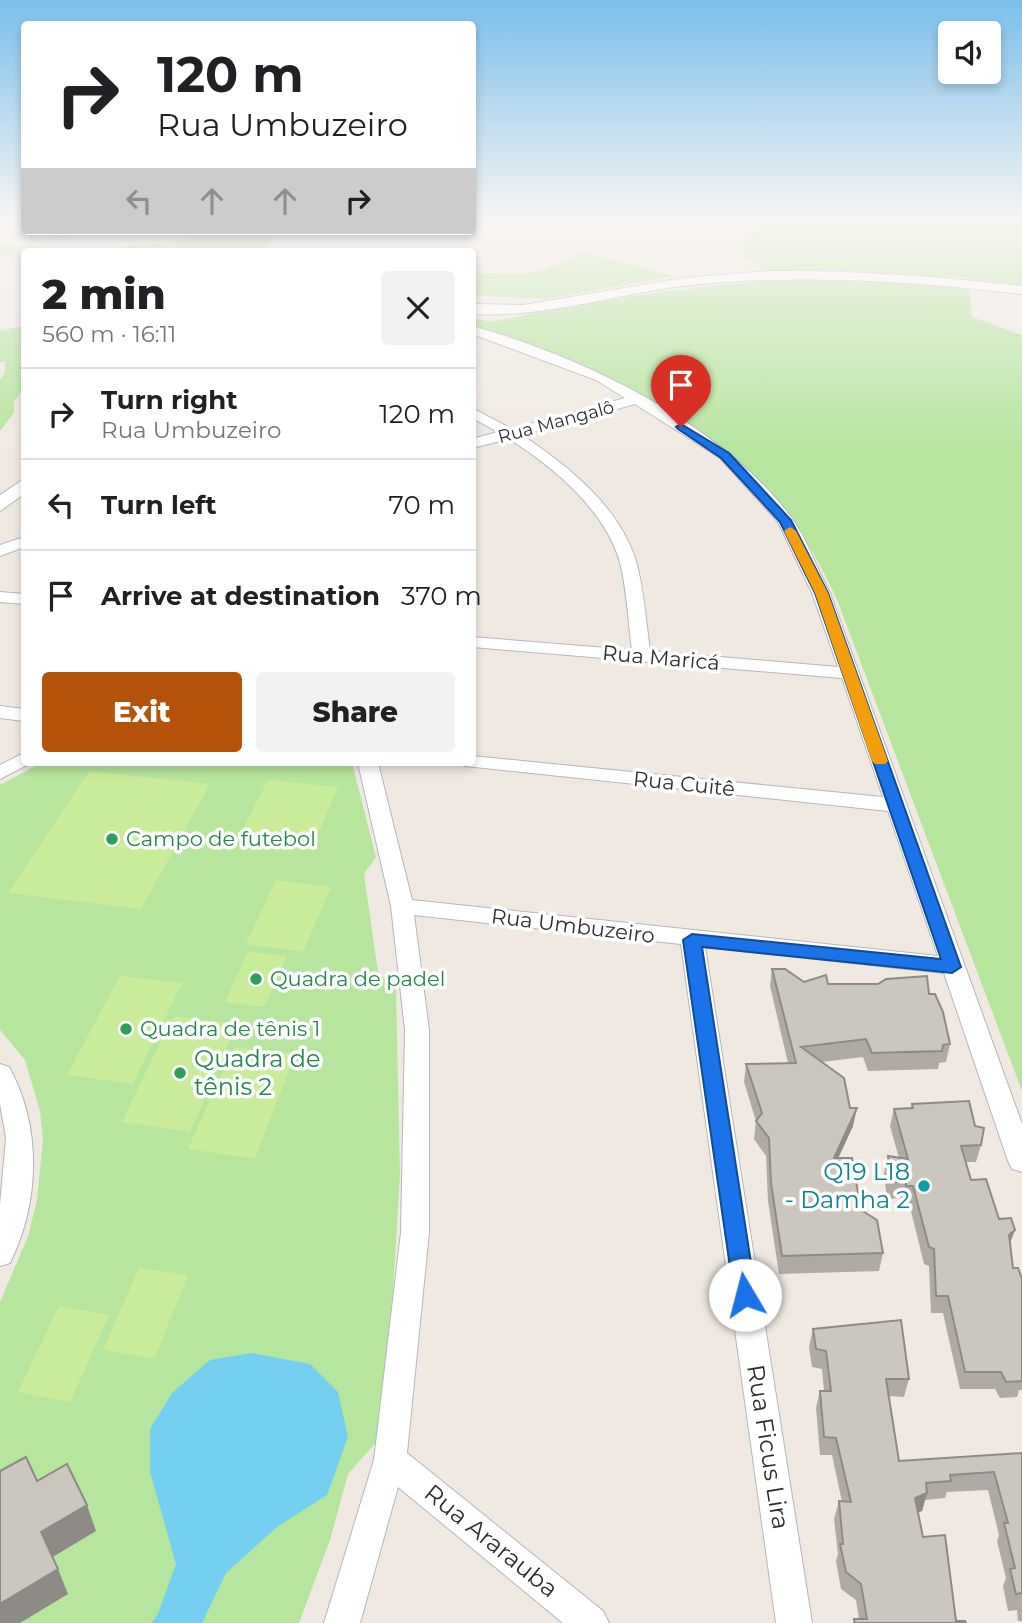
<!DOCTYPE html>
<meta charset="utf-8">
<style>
:root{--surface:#fff;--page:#f2f2f2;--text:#202124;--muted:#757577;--line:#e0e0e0;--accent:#b45309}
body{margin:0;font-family:Montserrat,sans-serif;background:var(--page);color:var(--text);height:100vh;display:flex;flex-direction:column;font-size:26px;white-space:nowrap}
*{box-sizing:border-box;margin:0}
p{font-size:23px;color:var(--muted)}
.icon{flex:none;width:38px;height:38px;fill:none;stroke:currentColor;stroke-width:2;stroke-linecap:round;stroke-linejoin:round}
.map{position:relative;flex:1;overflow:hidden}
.side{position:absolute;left:21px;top:248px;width:455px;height:518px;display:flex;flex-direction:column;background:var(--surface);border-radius:7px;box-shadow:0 4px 10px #0003}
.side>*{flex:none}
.banner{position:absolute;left:21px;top:21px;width:455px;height:214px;border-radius:7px;box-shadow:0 4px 10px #0003;background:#fff;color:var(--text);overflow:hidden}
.controls{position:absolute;left:938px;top:21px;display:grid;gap:14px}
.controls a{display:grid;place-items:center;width:63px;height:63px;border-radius:7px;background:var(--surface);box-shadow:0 4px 10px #0003;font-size:35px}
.pin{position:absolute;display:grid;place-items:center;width:60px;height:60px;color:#fff;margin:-72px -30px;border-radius:50% 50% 50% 0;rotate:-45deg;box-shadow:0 0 7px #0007}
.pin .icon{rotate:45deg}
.me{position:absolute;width:77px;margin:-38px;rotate:352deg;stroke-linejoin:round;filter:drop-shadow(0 0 5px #0008)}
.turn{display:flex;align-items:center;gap:24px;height:147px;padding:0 21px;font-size:32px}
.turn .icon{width:91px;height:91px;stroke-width:2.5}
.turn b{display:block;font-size:49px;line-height:60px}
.lanes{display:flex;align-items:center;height:66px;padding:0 21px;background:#0003;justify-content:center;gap:35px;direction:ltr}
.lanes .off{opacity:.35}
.round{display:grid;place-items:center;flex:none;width:74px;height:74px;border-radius:7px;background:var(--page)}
.head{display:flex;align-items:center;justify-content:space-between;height:119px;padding:0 21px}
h1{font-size:42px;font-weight:800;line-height:52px}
.primary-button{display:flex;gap:14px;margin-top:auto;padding:14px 21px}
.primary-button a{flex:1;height:80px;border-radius:7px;background:var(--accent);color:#fff;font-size:28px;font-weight:800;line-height:80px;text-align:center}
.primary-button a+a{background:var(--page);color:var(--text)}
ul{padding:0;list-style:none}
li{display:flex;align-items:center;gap:21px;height:91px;padding:0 21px;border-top:2px solid var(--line)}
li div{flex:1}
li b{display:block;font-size:26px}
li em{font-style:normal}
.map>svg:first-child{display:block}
</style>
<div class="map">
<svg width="1022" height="1623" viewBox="0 0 1022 1623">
<rect width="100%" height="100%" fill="#efe9e1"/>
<!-- green -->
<path fill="#b6e59e" d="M782,222H1022V285L960,277L762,272L760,264L744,259V241L755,231V225Z
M210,231L273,233L266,245L257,251L260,252H24V258L0,256V245L96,250L190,239L191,236Z
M583,252L674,276L545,299L473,295V273L523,274L547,269Z
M825,278C871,279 926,276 970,291L972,317L1022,335V1091L838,602C771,447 627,372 473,326L472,318L491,322C602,299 711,282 825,278Z
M24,326V388L14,402V413L0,431V380L5,373V362H0V331Z
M41,763H352L376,857L364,874L378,972L396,990L400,1174L390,1341L379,1439L348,1474L330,1540L299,1623H0V1302L28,1236L37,1200L43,1139L40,1111L25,1060L0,1030V785Z"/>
<!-- pitch -->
<path fill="#c9ec9a" d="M89,771L210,784L141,909L8,893Z
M268,780L338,787L311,850L237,841Z
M276,880L331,887L303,952L246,944Z
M248,952L287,956L264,1007L225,1002Z
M120,976L182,983L133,1084L67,1075Z
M173,1016L237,1024L190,1132L122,1122Z
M234,1047L295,1054L255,1159L188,1149Z
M139,1268L188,1275L154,1359L103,1350Z
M59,1306L109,1315L70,1402L18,1392Z"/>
<!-- water -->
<path fill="#75cff0" d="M252,1353L310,1364L338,1392L348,1437L327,1495L277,1527L226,1573L202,1623H151L158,1614L176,1564L150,1472V1429L172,1393L210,1360Z"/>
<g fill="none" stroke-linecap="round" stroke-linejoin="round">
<defs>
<path id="service" d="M0,227L24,229V231L64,232L87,231L64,236L0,231Z
M125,231H203L200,233H128Z"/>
<path id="minor" d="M472,326C584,357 720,423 791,517C807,539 817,569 830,593L1022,1124V1172L1012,1169L1008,1161L944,973L705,947L812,1623H776L681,944L414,915L429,1030V1232L407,1453L603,1611L609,1623H563L398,1487L360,1623H324L374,1460L401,1232L405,1030L391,906L358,763H378L412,900L938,956L888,811L465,766L463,763H472V756L883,797L842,678L472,647V637L632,650C628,620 627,588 619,559C603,508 552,466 509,439L472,448V439L498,432L472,418V408L512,429L625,398L596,380L472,334ZM635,404L720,458L778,522L812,593L838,667L650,651C646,621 644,590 636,561C619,506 567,465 522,435Z
M24,537V547L0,556V545Z
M0,592L24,594V604L0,602Z
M0,706L24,709V721L0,718Z
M24,753V763H31L0,779V765Z
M0,1064L9,1067C42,1126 40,1202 10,1263L0,1266V1205L6,1138L0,1104Z"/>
<path id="tertiary" d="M768,271C853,270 937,276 1022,286V294C909,281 796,273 683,286C612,295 544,318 472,314V304L523,305L683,278Z
M24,479V494L0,511V495Z"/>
</defs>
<!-- service casing -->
<use href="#service" stroke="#b4b7c1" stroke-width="2"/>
<!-- minor casing -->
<use href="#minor" stroke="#b4b7c1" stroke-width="2"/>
<!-- tertiary casing -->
<use href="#tertiary" stroke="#b4b7c1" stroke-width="2"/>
<!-- service -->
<use href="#service" fill="#fff" fill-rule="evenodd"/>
<!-- minor -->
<use href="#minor" fill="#fff" fill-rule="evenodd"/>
<!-- tertiary -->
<use href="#tertiary" fill="#fff" fill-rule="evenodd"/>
</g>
<!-- wall -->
<path fill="#afaba4" d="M772,969L804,982L929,994L950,1044L946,1062L939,1063L938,1069L868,1071L863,1057L822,1062L853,1126L838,1158L861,1210L883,1253L879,1271L779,1274L768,1201L766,1156L754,1139L756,1121L744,1082L746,1064L788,1063L770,986Z
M912,1104L975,1126L981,1145L976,1162H966L971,1180L999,1219L1010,1243L1013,1268L1022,1279V1390H1019L1017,1397L1000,1398L995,1389H960L943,1313H931L929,1266L924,1264L909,1203H902V1198L887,1199L884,1173L888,1156L899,1158L890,1126L894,1109L911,1108Z
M813,1329L909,1379L904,1397L889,1396L899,1461L1022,1453V1621H1018L1017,1610L1008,1611L1003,1586L1006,1578L997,1541L999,1535L988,1490L947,1492L945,1498L925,1500L922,1511L918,1512L923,1537L956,1621L966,1623H853L854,1619H859L856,1600L841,1589L836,1561L838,1554L834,1519L839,1501L842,1502L832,1455H820L816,1408L820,1391H824L822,1369L812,1367L809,1347Z"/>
<!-- shaded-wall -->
<path fill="#8e8b86" d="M857,1108L853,1126L830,1176L834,1158Z
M1015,1230L1009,1246V1235Z
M927,1493L922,1511L910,1515L915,1498Z
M87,1505L96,1531L51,1558L41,1532Z
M58,1569L68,1594L20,1623H0V1604Z"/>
<!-- building -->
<path fill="#cbc7bf" stroke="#8e8b86" stroke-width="2" d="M772,969H785L804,982L826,975L828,984H878L886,979L927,976L929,994H935L943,1012L950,1044L943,1045L942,1051L872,1053L866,1039L801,1047L844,1078L850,1108H857L834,1158H852L861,1210L877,1220L883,1253L782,1256L771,1183L769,1138L756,1121L762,1113L746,1064L796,1063Z
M969,1101L975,1126L984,1128L981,1145L961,1146L971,1180L986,1179L999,1219L1011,1218L1015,1230L1009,1235L1013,1268H1018L1022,1279V1381L1006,1382L1001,1372H965L948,1296H936L934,1249L929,1247L913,1186H906V1182H891L888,1156L908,1159L894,1109L913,1108L912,1104Z
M901,1320L909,1379H886L899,1461L1022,1453V1593L1016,1594L1010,1569L1015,1568L1004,1523H1008L994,1472L950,1475L951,1481L926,1483L927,1493L915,1498L923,1537L945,1535L956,1621H965L966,1623H855L854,1619H867L861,1584L846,1572L840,1544H843L839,1501L851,1502L836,1438L824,1437L820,1391H831L826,1351L816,1349L813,1329Z
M26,1457L37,1481L67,1464L87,1505L41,1532L58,1569L0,1604V1471Z"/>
<!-- sky -->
<linearGradient id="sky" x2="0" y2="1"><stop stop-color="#7abfeb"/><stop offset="0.49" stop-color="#f8f5f2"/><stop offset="1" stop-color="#f8f5f2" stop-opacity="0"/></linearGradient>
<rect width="1022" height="450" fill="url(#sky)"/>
<!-- route -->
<path fill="#1a73e8" stroke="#114b97" stroke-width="2" d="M681,424L729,453L791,520L828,593L961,967L952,973L702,947L756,1295L753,1302L745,1305L737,1302L734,1295L683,940L692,934L941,959L815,593L803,569L780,522L721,458L678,429L676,427Z"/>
<!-- slow -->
<path fill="#f59e0b" d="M790,527L796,531L828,593L888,761L885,764H875L872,761L815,593L784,531Z"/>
<!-- markers -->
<g fill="#2e9e5b" stroke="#fff" stroke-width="2.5">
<circle cx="112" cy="839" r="7"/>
<circle cx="256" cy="979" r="7"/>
<circle cx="126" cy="1029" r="7"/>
<circle cx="180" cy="1073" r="7"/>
</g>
<circle fill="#0f9aa8" stroke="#fff" stroke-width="2.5" cx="924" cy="1186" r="7"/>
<g text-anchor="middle" stroke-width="7" stroke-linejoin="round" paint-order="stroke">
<!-- far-street labels -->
<g font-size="18" fill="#2e2e2e" stroke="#fff">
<text transform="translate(556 422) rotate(-15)" y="6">Rua Mangalô</text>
</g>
<!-- street labels -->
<g font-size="21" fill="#2e2e2e" stroke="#fff">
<text transform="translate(661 658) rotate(5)" y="7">Rua Maricá</text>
<text transform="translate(684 784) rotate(6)" y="7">Rua Cuitê</text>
<text transform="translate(573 926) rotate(7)" y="7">Rua Umbuzeiro</text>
</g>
<!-- leisure labels -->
<g font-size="21" fill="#27864d" stroke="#fff" text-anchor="start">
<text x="126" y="846">Campo de futebol</text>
<text x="270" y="986">Quadra de padel</text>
<text x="140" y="1036">Quadra de tênis 1</text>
</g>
<!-- near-leisure labels -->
<g font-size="24" fill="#27864d" stroke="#fff" text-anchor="start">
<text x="194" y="1067">Quadra de<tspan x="194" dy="28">tênis 2</tspan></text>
</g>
<!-- near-culture labels -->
<g font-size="24" fill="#0d838f" stroke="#fff" text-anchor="end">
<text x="910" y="1180">Q19 L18<tspan x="910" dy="28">- Damha 2</tspan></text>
</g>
<!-- near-street labels -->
<g font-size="24" fill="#2e2e2e" stroke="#fff">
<text transform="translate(768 1447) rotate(81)" y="8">Rua Ficus Lira</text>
<text transform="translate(491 1541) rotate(39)" y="8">Rua Ararauba</text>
</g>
</g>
</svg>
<div class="controls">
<a><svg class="icon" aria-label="sound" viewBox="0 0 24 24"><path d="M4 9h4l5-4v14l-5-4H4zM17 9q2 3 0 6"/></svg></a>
</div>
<div class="pin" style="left:681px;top:427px;background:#d93025"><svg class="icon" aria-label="arrive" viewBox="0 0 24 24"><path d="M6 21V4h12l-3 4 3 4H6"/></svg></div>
<svg class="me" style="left:745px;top:1295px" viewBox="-20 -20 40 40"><circle r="19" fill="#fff"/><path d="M0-13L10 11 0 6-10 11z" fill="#1a73e8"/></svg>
<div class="banner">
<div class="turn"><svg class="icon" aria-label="right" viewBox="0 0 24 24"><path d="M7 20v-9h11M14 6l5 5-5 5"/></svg><div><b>120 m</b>Rua Umbuzeiro</div></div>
<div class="lanes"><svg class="icon off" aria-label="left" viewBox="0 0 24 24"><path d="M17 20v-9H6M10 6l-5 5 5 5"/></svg><svg class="icon off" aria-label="ahead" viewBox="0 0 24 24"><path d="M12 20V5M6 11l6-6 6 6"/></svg><svg class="icon off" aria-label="ahead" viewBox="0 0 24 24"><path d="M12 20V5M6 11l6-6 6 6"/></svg><svg class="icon" aria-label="right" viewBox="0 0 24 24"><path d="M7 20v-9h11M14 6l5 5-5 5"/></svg></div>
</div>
<section class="side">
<div class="head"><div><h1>2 min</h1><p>560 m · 16:11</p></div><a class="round"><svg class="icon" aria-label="close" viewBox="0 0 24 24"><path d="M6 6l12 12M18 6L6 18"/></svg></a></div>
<ul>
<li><svg class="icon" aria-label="right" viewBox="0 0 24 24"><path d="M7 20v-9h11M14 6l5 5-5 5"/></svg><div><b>Turn right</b><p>Rua Umbuzeiro</p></div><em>120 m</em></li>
<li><svg class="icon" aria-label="left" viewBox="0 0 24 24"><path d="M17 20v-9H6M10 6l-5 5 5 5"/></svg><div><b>Turn left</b></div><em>70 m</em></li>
<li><svg class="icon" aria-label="arrive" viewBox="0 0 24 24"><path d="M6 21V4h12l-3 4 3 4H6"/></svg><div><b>Arrive at destination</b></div><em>370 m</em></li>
</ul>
<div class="primary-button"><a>Exit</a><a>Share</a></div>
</section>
</div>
